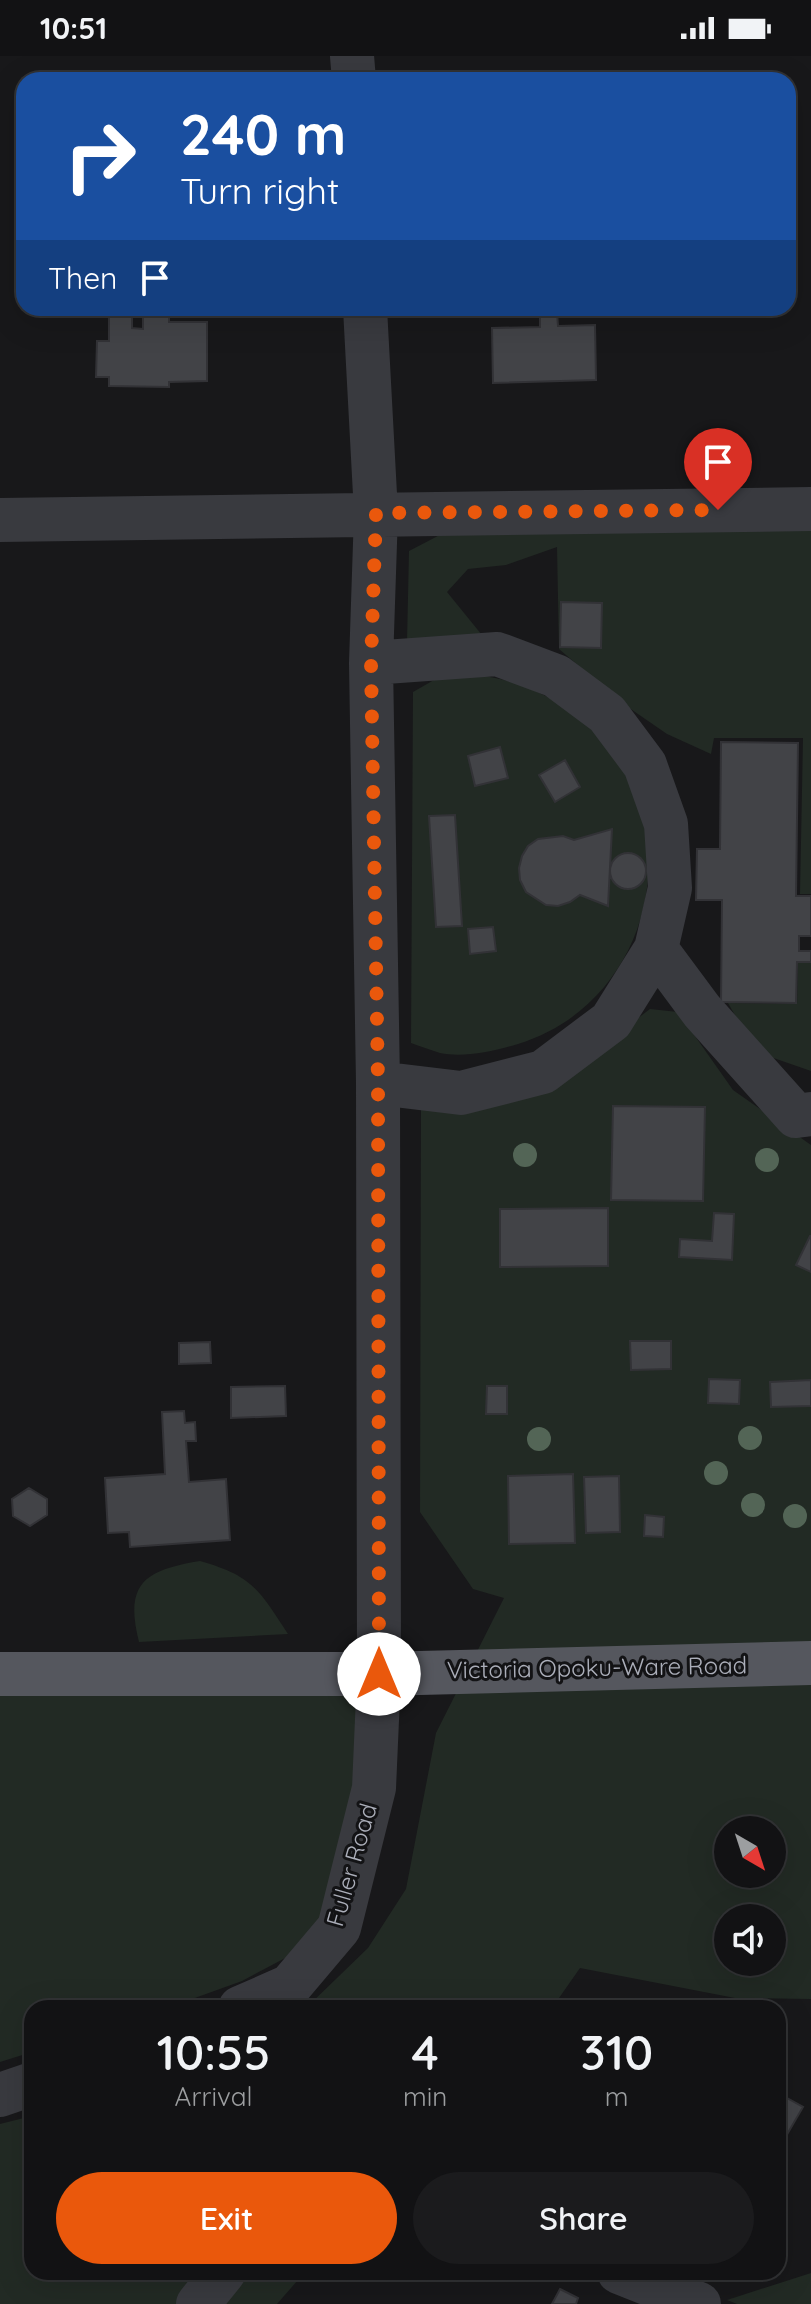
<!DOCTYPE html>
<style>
:root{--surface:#121214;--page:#1b1b1d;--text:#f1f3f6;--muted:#9c9ea0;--line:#313234;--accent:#ea580c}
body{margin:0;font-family:Quicksand,sans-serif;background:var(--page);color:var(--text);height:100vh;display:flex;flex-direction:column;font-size:30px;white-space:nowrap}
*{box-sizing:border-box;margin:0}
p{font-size:26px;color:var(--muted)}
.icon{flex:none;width:44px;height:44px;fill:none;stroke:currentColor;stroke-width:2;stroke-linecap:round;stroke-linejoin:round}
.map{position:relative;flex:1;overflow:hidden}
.sheet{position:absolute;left:24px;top:1944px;width:762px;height:280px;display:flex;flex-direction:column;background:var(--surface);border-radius:24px;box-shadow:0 8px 32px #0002,0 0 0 2px var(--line)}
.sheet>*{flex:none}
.hud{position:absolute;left:16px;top:16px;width:780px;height:244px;border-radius:24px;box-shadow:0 8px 32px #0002,0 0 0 2px var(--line);background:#1a4fa0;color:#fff;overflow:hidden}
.needle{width:52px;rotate:141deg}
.controls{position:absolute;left:714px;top:1760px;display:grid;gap:16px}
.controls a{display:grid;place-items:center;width:72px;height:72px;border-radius:50%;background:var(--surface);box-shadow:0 8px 32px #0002,0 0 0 2px var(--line);font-size:40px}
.pin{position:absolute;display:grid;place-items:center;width:68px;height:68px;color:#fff;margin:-82px -34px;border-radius:50% 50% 50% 0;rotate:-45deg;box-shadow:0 0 8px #0007}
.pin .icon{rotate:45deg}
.me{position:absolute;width:88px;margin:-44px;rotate:0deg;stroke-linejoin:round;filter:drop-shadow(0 0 6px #0008)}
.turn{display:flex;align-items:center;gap:28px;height:168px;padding:0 32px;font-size:36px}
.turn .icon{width:104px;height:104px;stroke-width:2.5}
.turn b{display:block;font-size:56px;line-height:68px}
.then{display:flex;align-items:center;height:76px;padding:0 32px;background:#0003;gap:16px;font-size:30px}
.eta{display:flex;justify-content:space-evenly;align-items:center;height:136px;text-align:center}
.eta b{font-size:48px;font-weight:600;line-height:56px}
.action{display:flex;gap:16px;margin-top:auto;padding:16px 32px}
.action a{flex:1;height:92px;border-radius:48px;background:var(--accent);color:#fff;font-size:32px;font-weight:600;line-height:92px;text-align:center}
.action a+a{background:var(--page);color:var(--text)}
.status{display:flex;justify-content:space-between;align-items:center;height:56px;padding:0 40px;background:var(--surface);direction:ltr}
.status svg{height:22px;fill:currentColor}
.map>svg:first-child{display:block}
</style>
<div class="status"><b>10:51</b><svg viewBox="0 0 49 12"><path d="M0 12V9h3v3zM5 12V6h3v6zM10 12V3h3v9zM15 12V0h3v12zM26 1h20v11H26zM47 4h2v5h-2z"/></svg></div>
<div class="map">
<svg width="811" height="2248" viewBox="0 0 811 2248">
<rect width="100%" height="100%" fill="#18181a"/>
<!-- green -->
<path fill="#222a24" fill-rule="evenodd" d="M811,466V838H800L803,682H714L711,698L667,678L622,647L559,593L557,491L506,509L468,513L447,536L486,584L407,586L409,495L457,470Z
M441,620C457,621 474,619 490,621C530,628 568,649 596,677C692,776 651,947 518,988C494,995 464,1002 440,997C430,994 420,990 411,987L413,636Z
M798,906L811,907V1015L756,996L728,947L797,948Z
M650,953L678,956L733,1034L811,1089V1943L735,1942L580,1912L552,1952H306L368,1892L406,1833L436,1677L504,1542L473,1533L420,1456L421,1051L541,1036ZM728,1774H772V1818H728ZM728,1862H772V1906H728Z
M200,1505C253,1520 259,1534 288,1578L139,1586C124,1527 145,1514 200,1505Z
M361,1632L353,1774L324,1858L289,1900L242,1925L167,1952H32V1996L0,2006V1637Z
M32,2060V2216H305L277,2248H0V2068Z
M811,2217V2248H737L727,2244Z"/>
<!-- building -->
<path fill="#424347" stroke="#323236" stroke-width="2" d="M143,252H169V266H207V325L169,326V331L109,330V321H96L97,285H109V261H132V272L143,273Z
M557,256L558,270L595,269L596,324L493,327L492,272L540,271V257Z
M561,546L602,547L601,592L560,591Z
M721,686L798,687L796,840H811V880H799V895H811V906H797L796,947L721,946L722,844H696L697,793H720Z
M500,691L508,722L475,730L468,700Z
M565,704L580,731L555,746L539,719Z
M455,759L462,870L436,871L429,760Z
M612,773L608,850L580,839L570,846L558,850L546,849L526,836L520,824L519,812L522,800L528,790L538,783L563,780L574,784Z
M610 815a18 18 0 1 1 36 0a18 18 0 1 1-36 0Z
M493,871L496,895L470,898L468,873Z
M613,1050L705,1051L703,1145L611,1144Z
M608,1152V1210L500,1211V1153Z
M714,1157L734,1158L732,1204L679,1201L680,1183L712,1185Z
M810,1180H811V1216L796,1209Z
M630,1285H671V1313L631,1314Z
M210,1286L211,1307L179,1308V1287Z
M709,1323L740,1324L739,1348L708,1347Z
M811,1324V1350L771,1351L770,1326Z
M285,1330L286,1360L231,1362V1331Z
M487,1330H507V1358H486Z
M184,1355L185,1367L195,1366L196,1385H186L189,1426L226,1423L230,1484L130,1491L129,1476L108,1477L105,1422L165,1418L162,1356Z
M573,1418L575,1487L509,1488L508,1420Z
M619,1420L620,1476L586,1477L584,1421Z
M29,1432L47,1443V1459L30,1470L13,1460L12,1443Z
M645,1459L664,1461L663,1481L644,1480Z
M778,2037L803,2051L778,2094Z
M560,2233L578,2242L576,2248H552Z"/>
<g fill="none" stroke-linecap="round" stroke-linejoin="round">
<!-- minor -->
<path stroke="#393a3f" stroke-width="44" d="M352,0L354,24
M0,464L811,453
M371,607L497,598L556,620L607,658L645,709L666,768L670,832L656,893L611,965L543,1016L461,1037L378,1027
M656,893L702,955L796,1060L811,1058
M240,1952L290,1930L339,1872L374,1732L379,1618L378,1027L371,607L376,457L365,252
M0,2039L32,2028
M619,2216L699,2248
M198,2248L224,2216"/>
<!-- major -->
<path stroke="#55575e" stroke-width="44" d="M0,1618H379L811,1607"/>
</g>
<!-- trees -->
<g fill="#536556">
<circle cx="525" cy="1099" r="12"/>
<circle cx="767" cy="1104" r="12"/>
<circle cx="750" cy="1382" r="12"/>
<circle cx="539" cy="1383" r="12"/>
<circle cx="716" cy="1417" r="12"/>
<circle cx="753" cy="1449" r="12"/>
<circle cx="795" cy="1460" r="12"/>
</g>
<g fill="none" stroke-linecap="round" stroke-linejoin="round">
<!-- route -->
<path stroke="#ea580c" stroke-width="14" stroke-dasharray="0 25.2" d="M379,1618L378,1027L371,607L376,457L718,454"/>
</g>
<g text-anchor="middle" stroke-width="6" stroke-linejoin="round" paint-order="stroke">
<!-- street labels -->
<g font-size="24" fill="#abaeb9" stroke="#131315">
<text transform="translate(597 1612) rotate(-1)" y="8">Victoria Opoku-Ware Road</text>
<text transform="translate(352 1809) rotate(-74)" y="8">Fuller Road</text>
</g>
</g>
</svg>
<div class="controls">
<a><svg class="needle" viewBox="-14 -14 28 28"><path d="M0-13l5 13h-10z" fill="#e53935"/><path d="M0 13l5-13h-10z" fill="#9c9ea0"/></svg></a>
<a><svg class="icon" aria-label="sound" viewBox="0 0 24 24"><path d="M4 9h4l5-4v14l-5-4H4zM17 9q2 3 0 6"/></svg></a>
</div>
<div class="pin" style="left:718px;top:454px;background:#d93025"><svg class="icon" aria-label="arrive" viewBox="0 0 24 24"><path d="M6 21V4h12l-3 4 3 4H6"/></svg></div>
<svg class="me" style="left:379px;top:1618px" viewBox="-20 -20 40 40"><circle r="19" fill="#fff"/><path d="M0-13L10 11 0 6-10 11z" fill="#ea580c"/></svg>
<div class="hud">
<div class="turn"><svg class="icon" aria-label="right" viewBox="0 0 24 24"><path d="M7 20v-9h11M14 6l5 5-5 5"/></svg><div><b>240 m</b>Turn right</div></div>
<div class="then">Then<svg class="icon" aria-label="arrive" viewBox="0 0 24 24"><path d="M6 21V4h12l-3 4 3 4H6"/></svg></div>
</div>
<section class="sheet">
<div class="eta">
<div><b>10:55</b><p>Arrival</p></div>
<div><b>4</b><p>min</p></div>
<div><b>310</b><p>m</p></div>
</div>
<div class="action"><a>Exit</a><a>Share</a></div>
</section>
</div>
